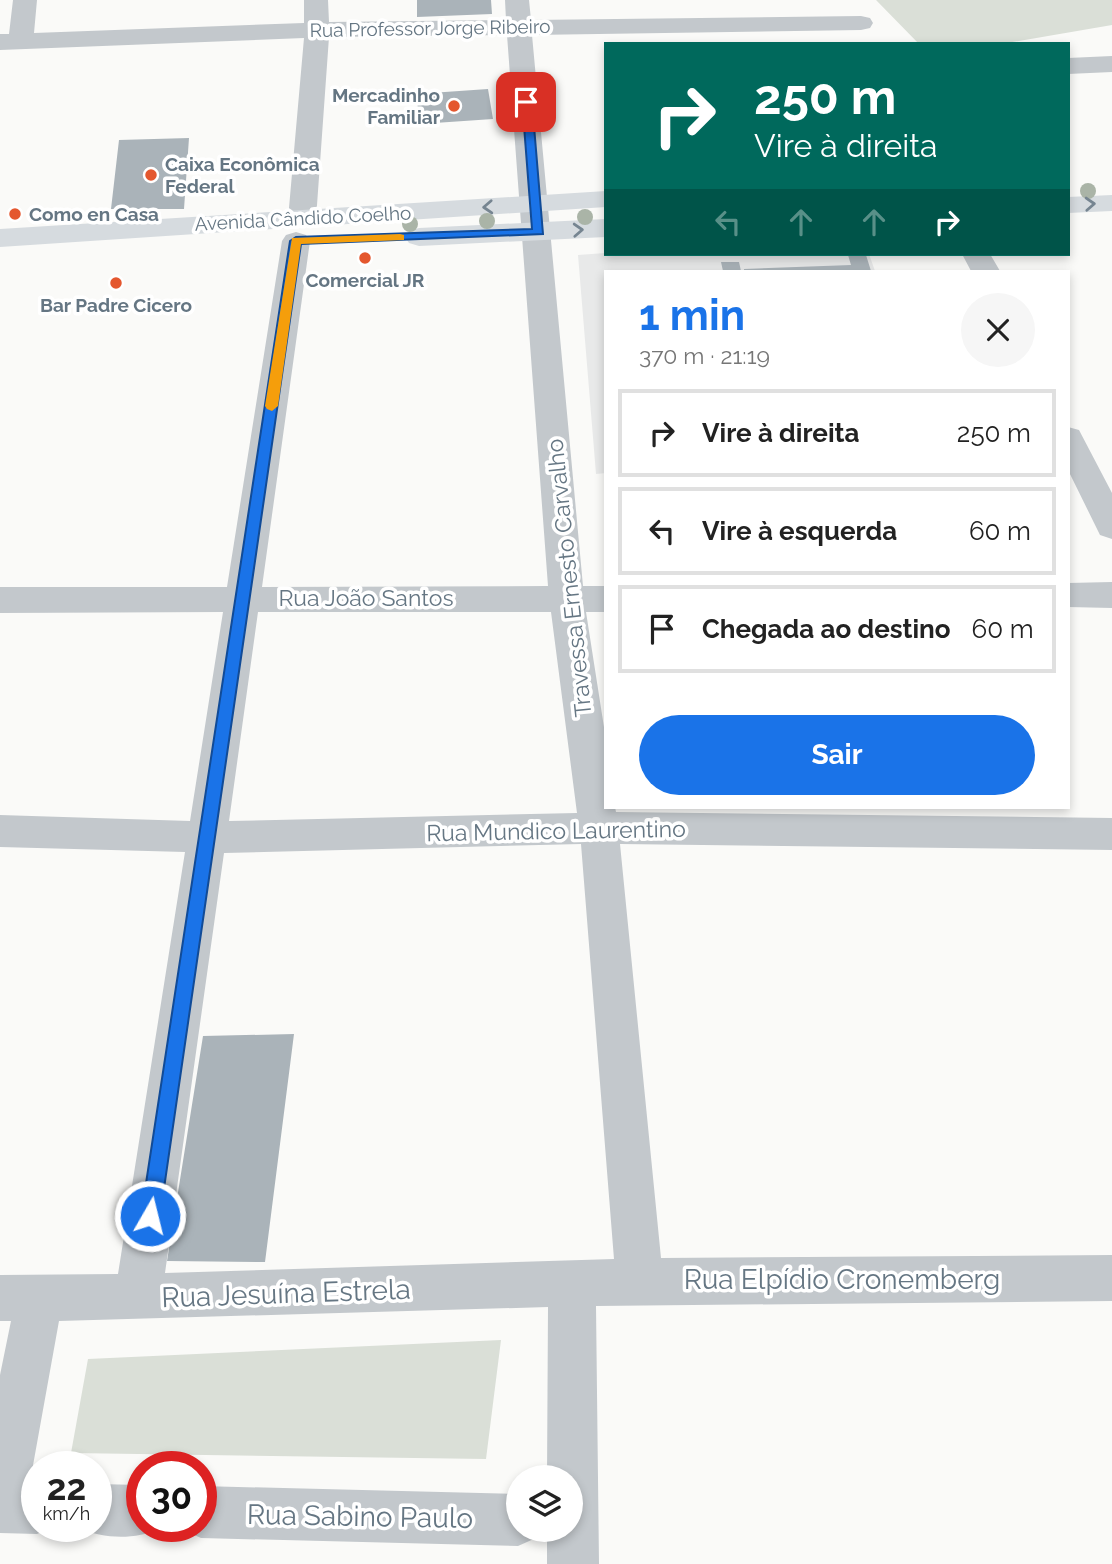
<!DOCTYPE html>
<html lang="pt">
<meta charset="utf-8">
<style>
:root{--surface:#fff;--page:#f6f6f6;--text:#222;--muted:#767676;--line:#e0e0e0;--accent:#1a73e8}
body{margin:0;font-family:Raleway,sans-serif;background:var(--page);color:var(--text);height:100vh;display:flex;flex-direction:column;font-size:26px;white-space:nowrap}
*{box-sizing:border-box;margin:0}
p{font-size:23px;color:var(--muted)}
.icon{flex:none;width:38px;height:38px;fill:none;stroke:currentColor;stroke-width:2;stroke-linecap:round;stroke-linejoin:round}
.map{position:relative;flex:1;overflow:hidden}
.panel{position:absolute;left:604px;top:270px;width:466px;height:539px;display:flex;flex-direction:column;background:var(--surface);border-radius:0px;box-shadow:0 4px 10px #0003}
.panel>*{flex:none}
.guide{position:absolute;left:604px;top:42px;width:466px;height:214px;border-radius:0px;box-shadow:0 4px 10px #0003;background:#00695c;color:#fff;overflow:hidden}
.tools{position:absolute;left:506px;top:1465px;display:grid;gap:14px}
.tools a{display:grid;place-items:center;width:77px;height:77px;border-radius:50%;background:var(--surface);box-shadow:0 4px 10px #0003;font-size:35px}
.speed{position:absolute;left:21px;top:1451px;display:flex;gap:14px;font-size:35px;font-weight:700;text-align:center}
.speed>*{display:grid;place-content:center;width:91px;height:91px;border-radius:50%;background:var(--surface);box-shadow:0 4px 10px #0003;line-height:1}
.speed small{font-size:18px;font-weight:400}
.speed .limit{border:10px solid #d22;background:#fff;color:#111}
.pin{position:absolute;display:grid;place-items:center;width:60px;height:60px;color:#fff;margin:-30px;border-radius:14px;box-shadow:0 4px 10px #0006}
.me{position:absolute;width:77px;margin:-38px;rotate:8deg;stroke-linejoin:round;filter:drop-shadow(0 0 5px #0008)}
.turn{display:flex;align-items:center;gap:24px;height:147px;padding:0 35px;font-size:32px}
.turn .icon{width:91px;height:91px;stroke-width:2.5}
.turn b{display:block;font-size:49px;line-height:60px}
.lanes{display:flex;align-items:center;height:66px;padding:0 35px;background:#0003;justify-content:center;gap:35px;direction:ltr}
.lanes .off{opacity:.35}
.round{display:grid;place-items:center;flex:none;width:74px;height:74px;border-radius:37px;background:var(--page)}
.head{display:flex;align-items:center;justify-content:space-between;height:119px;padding:0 35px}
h1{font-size:42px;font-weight:700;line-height:52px;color:var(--accent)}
.action{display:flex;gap:14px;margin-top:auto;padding:14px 35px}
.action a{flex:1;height:80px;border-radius:42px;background:var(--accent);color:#fff;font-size:28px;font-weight:700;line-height:80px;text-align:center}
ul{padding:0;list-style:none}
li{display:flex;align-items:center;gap:21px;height:88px;margin:0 14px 10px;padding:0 21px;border:4px solid var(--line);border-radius:0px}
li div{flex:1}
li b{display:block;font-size:26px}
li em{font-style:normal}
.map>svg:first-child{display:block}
</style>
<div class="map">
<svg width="1112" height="1564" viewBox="0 0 1112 1564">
<rect width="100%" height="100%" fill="#fafaf8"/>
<!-- built -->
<path fill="#e8e9e9" d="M605,253L869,254L875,271H606V473L596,474L578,255Z"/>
<!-- green -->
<path fill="#dadfd7" d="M876,0H1112V25L1001,44H919Z
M501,1340L486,1459L71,1453L88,1359Z"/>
<!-- building -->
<path fill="#aab3b9" d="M417,0H491L492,14L417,17Z
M488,89L493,119L420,124L416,94Z
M189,138L184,209H111L119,140Z
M848,255H866L871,271H744V269L851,265Z
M721,262H739L741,271H723Z
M294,1034L265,1262L167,1261L203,1036Z"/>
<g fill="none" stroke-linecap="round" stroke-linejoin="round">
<!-- minor -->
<path fill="#c3c8cc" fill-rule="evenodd" d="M13,0H37L34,33L304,23V0H328L329,22L506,20L505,0H529L531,20L861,16L870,18L873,23L870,28L861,30L532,35L583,586H606V612H586L606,740V807H615L616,812L1112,818V850L620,844L661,1258L1112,1255V1301L596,1306L599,1564H547V1530H570V1477H547L548,1307L59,1321L30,1482H37V1526H55L37,1534L0,1533V1375L11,1321H0V1275L118,1274L185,852L0,847V815L190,821L223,612L0,613V587H227L282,241L286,235L296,232L306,235L310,241L262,587L548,586L507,35L329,37L316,219L312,225L302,227L292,225L288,219L304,38L0,50V34H9ZM258,612H551L577,813L229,821ZM581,844L614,1259L165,1273L224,853Z
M1112,56V72L1068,74V58Z
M962,254H990L1000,271H971Z
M1068,427L1079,430L1112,493V539L1100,535L1068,470Z
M1112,582V608L1068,607V583Z
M96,1484L142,1485V1526H162L160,1529C134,1540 104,1539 78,1528L77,1526H96Z
M201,1486L518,1494V1530H540L536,1538L518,1546L201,1538L183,1530L181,1526H201Z"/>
<!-- major -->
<path fill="#d6dbdf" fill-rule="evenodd" d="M606,191V207L0,247V229Z
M1112,195V211L1068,213V197Z
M606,219V237L419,246L409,243L405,237L409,231L419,228Z"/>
</g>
<!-- trees -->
<g fill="#aab4a7">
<circle cx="1088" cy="191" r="8"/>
<circle cx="585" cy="217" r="8"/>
<circle cx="487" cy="221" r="8"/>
<circle cx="410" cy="224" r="8"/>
</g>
<!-- one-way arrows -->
<defs><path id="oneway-chevron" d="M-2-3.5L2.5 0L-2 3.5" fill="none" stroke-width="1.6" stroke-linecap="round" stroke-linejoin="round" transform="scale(1.75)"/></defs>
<g stroke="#768591">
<use href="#oneway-chevron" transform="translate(1090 204) rotate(-3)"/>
<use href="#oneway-chevron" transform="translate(488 207) rotate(177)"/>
<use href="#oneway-chevron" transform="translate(578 230) rotate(-3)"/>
</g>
<!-- route -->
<path fill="#1a73e8" stroke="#114b97" stroke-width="2" d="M522,100L532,102L543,234L301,244L160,1216L157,1222L150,1225L143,1222L141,1216L290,241L296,237L532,229Z"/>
<!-- slow -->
<path fill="#f59e0b" d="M400,234L404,235V240L301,244L278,406L272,411L267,409L265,406L292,238Z"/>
<!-- markers -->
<g fill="#e4572e" stroke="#fff" stroke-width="2.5">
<circle cx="454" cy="106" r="7"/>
<circle cx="151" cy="175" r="7"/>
<circle cx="15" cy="214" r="7"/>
<circle cx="365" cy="258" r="7"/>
<circle cx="116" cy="283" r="7"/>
</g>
<g text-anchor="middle" stroke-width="7" stroke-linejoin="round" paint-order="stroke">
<!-- far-street labels -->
<g font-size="19" fill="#657683" stroke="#fff">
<text transform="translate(430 28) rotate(-1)" y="7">Rua Professor Jorge Ribeiro</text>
<text transform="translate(303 218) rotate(-3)" y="7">Avenida Cândido Coelho</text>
</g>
<!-- far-poi labels -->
<g font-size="19" font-weight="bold" fill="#657683" stroke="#fff" text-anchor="start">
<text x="440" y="102" text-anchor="end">Mercadinho<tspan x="440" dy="22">Familiar</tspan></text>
<text x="165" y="171">Caixa Econômica<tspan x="165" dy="22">Federal</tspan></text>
<text x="29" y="221">Como en Casa</text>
<text x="365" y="287" text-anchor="middle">Comercial JR</text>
<text x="116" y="312" text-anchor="middle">Bar Padre Cicero</text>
</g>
<!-- street labels -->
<g font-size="23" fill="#657683" stroke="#fff">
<text transform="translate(569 578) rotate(-96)" y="8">Travessa Ernesto Carvalho</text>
<text x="366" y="606">Rua João Santos</text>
<text transform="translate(556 831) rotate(-1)" y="8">Rua Mundico Laurentino</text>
</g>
<!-- near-street labels -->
<g font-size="28" fill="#657683" stroke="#fff">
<text x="842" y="1289">Rua Elpídio Cronemberg</text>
<text transform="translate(286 1293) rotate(-2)" y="10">Rua Jesuína Estrela</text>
<text transform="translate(360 1516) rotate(1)" y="10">Rua Sabino Paulo</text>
</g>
</g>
</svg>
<div class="tools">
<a><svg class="icon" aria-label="layers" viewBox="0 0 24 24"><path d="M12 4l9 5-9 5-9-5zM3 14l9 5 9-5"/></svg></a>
</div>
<div class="speed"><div>22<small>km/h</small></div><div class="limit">30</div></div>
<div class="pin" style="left:526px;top:102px;background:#d93025"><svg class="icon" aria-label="arrive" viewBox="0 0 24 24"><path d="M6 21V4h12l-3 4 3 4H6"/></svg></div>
<svg class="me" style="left:150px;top:1216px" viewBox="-20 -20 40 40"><circle r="17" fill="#1a73e8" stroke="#fff" stroke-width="3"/><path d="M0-11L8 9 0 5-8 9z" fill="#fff"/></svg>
<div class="guide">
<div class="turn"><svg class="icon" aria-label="right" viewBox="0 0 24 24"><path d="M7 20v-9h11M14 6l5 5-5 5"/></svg><div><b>250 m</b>Vire à direita</div></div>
<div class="lanes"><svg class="icon off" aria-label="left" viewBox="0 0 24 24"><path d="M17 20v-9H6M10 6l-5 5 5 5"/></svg><svg class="icon off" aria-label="ahead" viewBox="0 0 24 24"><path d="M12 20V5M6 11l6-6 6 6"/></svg><svg class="icon off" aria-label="ahead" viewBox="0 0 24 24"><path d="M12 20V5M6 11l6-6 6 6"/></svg><svg class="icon" aria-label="right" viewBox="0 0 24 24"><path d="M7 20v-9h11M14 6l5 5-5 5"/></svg></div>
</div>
<section class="panel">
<div class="head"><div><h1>1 min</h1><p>370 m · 21:19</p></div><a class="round"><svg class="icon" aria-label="close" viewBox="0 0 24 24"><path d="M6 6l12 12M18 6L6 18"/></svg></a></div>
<ul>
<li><svg class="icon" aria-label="right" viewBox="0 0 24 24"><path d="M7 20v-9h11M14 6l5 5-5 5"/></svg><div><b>Vire à direita</b></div><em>250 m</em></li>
<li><svg class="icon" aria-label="left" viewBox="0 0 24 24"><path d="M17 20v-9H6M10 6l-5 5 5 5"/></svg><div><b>Vire à esquerda</b></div><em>60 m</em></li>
<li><svg class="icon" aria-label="arrive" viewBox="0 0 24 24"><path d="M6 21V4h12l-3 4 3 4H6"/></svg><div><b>Chegada ao destino</b></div><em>60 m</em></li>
</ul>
<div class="action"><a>Sair</a></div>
</section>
</div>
